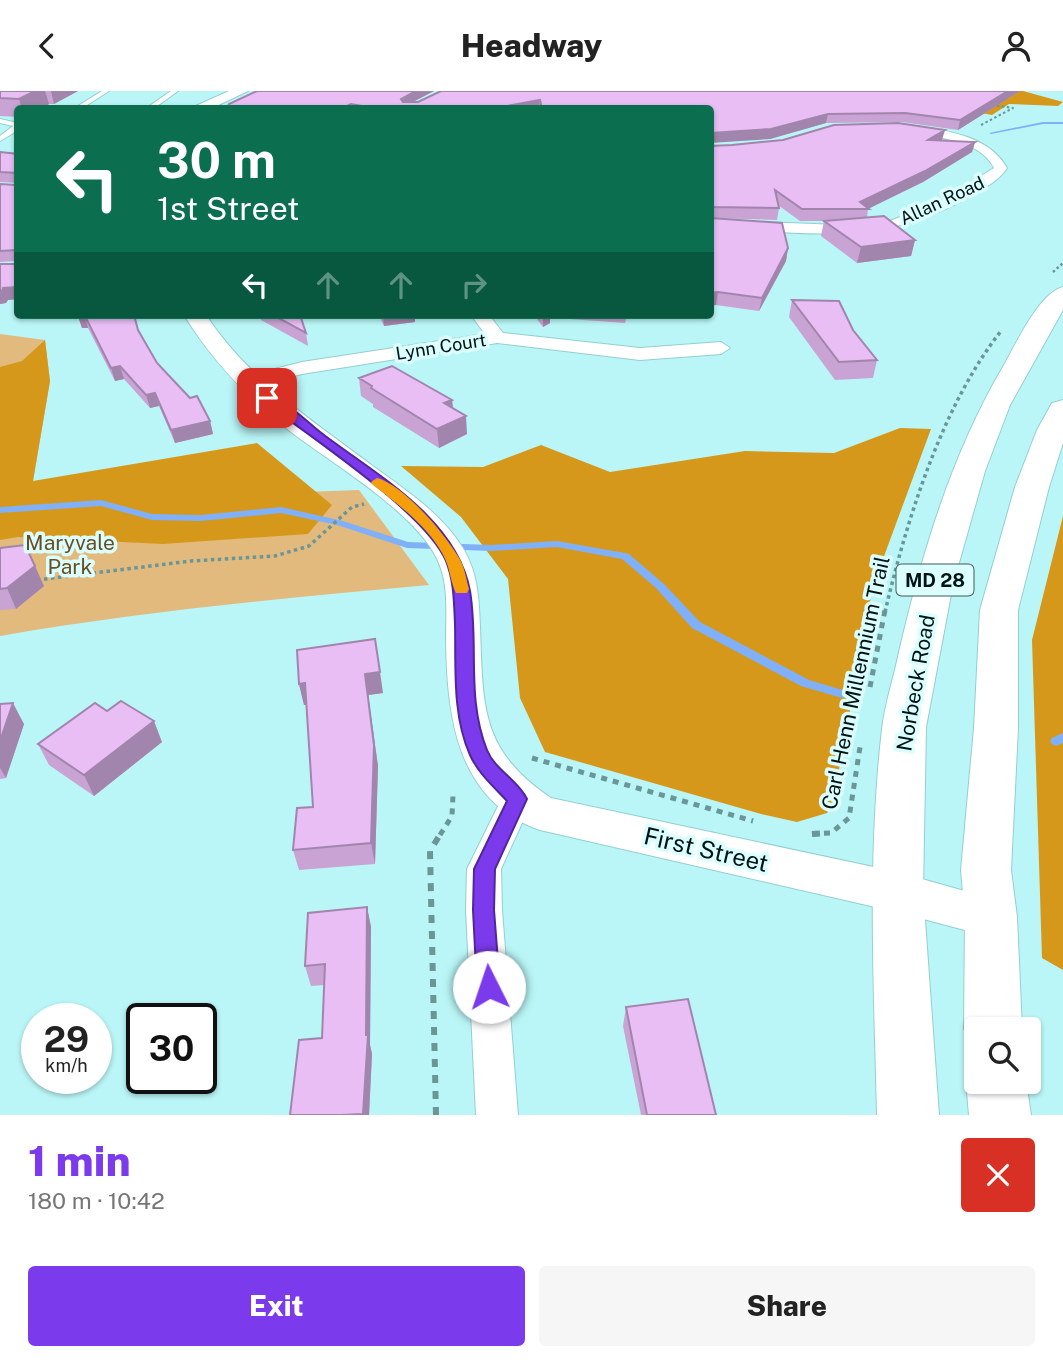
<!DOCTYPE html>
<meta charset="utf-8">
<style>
:root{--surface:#fff;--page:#f6f6f6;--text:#222;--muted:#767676;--accent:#7c3aed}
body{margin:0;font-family:"Public Sans",sans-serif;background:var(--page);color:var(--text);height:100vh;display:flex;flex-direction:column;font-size:26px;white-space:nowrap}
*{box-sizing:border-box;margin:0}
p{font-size:23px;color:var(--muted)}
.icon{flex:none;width:38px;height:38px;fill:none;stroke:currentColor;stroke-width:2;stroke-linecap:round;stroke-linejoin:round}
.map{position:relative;height:1024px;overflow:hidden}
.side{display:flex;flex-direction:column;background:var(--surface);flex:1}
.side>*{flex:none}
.banner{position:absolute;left:14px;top:14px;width:700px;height:214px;border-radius:7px;box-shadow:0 2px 5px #0004;background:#0b6e4f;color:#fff;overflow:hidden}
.fabs{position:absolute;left:964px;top:926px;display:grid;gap:14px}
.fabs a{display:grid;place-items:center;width:77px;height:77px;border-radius:7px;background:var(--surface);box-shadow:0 2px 5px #0004;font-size:35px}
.speed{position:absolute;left:21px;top:912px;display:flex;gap:14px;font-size:35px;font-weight:700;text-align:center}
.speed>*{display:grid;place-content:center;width:91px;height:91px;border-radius:50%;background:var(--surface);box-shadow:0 2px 5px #0004;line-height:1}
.speed small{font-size:18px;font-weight:400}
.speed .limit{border:4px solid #111;border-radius:10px;background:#fff;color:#111}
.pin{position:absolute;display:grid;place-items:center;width:60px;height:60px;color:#fff;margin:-30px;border-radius:14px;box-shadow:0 4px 10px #0006}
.me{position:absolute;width:77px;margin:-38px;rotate:356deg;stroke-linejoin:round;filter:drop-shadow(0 0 5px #0008)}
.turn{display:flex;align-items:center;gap:24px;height:147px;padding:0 28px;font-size:32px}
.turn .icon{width:91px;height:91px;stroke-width:2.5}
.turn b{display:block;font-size:49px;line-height:60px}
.lanes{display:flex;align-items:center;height:66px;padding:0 28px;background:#0003;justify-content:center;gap:35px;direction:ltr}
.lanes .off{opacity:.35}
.round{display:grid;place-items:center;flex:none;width:74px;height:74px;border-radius:7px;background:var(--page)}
.overview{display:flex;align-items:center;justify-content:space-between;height:119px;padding:0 28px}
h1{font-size:42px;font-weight:800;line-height:52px;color:var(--accent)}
.cta{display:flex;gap:14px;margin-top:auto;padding:14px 28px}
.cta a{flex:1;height:80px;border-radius:7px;background:var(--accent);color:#fff;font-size:28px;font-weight:800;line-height:80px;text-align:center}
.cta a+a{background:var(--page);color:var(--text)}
header{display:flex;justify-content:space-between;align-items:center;height:91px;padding:0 28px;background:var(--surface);font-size:32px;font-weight:800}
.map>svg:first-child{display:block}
</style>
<header><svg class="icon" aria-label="back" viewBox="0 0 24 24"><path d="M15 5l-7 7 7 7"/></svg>Headway<svg class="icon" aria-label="person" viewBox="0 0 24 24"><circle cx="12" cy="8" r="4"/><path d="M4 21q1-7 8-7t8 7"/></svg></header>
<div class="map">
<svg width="1063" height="1024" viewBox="0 0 1063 1024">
<rect width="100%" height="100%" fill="#baf6f7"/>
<!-- green -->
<path fill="#e2ba7d" d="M0,243L45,249L50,290L33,390L250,403L359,399L429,494C286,507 142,520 0,545Z"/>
<!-- forest -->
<path fill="#d6981b" d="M942,0H1023L1063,11L1058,15L1009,13L992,24L948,16Z
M45,249L50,290L33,390L257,352L332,414L308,443L163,453L18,446L0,449V276L22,270Z
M900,337L931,338L873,495L833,711L827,722L797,731L761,723L545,661L520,607L508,488L461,426L401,375L483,376L541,354L610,381L745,360L834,362Z
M1063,425V879L1042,867L1032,549Z"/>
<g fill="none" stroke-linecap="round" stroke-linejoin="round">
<!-- stream -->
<path fill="#80b0f7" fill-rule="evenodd" d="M1043,31H1063V33H1043L991,43L989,42Z
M101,409L152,423L201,424L281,416L343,430L408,451L491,454L557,450L625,462L629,463L664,493L700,531L809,589L846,600L848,603L846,606L842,607L801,595L692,537L656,497L622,468L557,456L491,460L407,457L337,434L281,422L201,430L152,429L101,415L0,422V416Z
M1063,642V652L1056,655L1052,653L1050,650L1052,647Z"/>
<defs>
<path id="service" d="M102,0H109L81,18H73Z
M171,0H178L153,18H145Z
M0,28L18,32L17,40L0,50V45L13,35L0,32Z"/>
<path id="minor" d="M909,34C944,39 989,44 1007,77C998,91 983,97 969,106C881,157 807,141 710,137V129L840,134L890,130L938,111L994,77C979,47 934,47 905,40L903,38Z
M471,224H489L503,242L640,257L721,251L730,257L721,263L640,269L497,252L302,283L246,297L236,291L239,287L302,271L485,243Z
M517,695L528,699L533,708L501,778L502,819L518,1024H476L466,819L467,778L506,699Z"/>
<path id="tertiary" d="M229,0H248L210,18H189Z
M184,224H206C248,288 310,328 370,373C404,398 442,422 464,459C478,483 479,509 480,536C483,616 480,659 551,707L897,781L1007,812L1014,826L1007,840L991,846L897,821L540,739C456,710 447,624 446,548C446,522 449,494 438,470C417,422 333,373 291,341C248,307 213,271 184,224Z"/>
<path id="primary" d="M1063,196V219L1010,314L985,380L953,493L926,636L923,801L939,1024H877C874,895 867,767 882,638C885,612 894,586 899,561C922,462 952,362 1004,274C1016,253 1039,202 1063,196Z
M1063,309V352L1049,396L1018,519V637L1011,779L1017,826L1022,938H976V960L973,958L964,938L965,826L961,779L974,637L980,519L1015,396L1037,339L1052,312Z
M976,968V990H1026L1031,1024H969L966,990Z"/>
</defs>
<!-- service casing -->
<use href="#service" stroke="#94cfd0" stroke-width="2"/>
<!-- minor casing -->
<use href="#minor" stroke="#94cfd0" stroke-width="2"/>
<!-- tertiary casing -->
<use href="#tertiary" stroke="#94cfd0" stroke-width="2"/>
<!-- primary casing -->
<use href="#primary" stroke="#94cfd0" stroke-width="2"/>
<!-- path-far4 -->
<path stroke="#6b9697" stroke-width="2" stroke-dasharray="2.5 2.5" stroke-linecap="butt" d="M981,34L1013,17L992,14"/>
<!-- path-far3 -->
<path stroke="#6b9697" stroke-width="2.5" stroke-dasharray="2.5 2.5" stroke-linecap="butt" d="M1053,181L1063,172"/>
<!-- path-far2 -->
<path stroke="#6b9697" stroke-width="3.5" stroke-dasharray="3.5 3.5" stroke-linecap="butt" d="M37,489L191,470L275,465L309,455L352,416L364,413
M885,521C907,428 942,315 1001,240"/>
<!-- path-far1 -->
<path stroke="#6b9697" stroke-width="5" stroke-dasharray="6 6" stroke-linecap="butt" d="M870,596L885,519
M532,667L753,730
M812,743L831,742L849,727L860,656
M440,744L452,725L453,704"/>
<!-- path -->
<path stroke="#6b9697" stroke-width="6" stroke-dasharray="8 8" stroke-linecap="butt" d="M812,743L828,742
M436,1024L430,760L441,742"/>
<!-- service -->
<use href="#service" fill="#fff" fill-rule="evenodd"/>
<!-- minor -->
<use href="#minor" fill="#fff" fill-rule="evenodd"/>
<!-- tertiary -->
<use href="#tertiary" fill="#fff" fill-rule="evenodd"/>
<!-- primary -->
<use href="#primary" fill="#fff" fill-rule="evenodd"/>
</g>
<!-- wall -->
<path fill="#c8a3d3" d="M0,0H78L54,13H49L41,18H18V26L0,25Z
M257,0H434L413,11L1020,0L958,39L902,31L826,32L770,48L710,18H227Z
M942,49L941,50L975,51L972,61L923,91L868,117L867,127L915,149L911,165L857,172L821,145L824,130H800L778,114L779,117L777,129L710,127V55Z
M0,61L18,63V208L8,209L6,212L0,213V173H16V170L0,171V93L16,94L17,92L0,91Z
M710,127L788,157L786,170L759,220L716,214Z
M792,209L853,239L877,269L873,287L835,289L789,226Z
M260,224H300L306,242L308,255L261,229Z
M379,224H415V231L384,235Z
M534,224H550V232L543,236Z
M570,224H627L625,232L570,228Z
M78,225L138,239L157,272L210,330L213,343L175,352L159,315L150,317L124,288L115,290L88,237H82Z
M359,287L452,309L453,317L467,343L439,357L373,316V313L361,305Z
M0,457L44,495L16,518L0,519Z
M299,593L383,602L368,604L378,675L375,773L299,779L293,759L313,716L306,614H304Z
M0,613L24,633L6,687L0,688Z
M162,651L94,705L49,674L38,653Z
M367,816L371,836L370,954L372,963L369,1024H290L322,947L324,894L311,895L305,875Z
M626,916L716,1024H641L623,935Z"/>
<!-- shaded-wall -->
<path fill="#a285ac" d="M35,0H45L49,13L41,18H22L19,8Z
M51,0H78L54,13Z
M416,0H434L401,17V8Z
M1008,0H1020L958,39L960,29Z
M540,9L539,18H491Z
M828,23L826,32L770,48L710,52L711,42Z
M945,39L942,49L925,60L928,49Z
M975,51L972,61L923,91L868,118L860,111Z
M915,149L911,165L857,172L861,156Z
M788,157L786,170L759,220L762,207Z
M18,196V208L8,209L6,212L0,213V201L3,197Z
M718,201L716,214L710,215V202Z
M383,224H415V231L384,235Z
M543,224H550V232L543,236Z
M78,225H85L88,237H82Z
M120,275L124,288L115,290L111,277Z
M155,302L159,315L150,317L146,304Z
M452,309L454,327L444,312Z
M466,325L467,343L439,357L437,338Z
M210,330L213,343L175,352L171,339Z
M35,475L44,495L16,518L7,497Z
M380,581L383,602L368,604L378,675L375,773L371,752L365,583Z
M305,592L310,613L304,614L299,593Z
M13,612L24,633L6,687L0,677V650Z
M154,630L162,651L94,705L84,684Z
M367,816L371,836L370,954L372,963L369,1024H363L366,944Z"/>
<!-- building -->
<path fill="#e8bef5" stroke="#a285ac" stroke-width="2" d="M0,0H35L19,8L0,7Z
M257,0H416L401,8L403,11H418L441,0H1008L960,29L905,22L828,23L771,38L711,42L710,46V18H542L540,9L491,18H378L351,13L341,18H227L229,13Z
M898,32L945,39L928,49L975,51L925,80L860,111L869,118H802L775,99L779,117L710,116V55L732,54L783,49L834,34Z
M0,61L18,63V196L3,197L2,200L0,201V173H16V159L0,160V93L16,94L17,82L0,81Z
M884,125L915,149L861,156L824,130Z
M710,127L782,132L788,157L762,207L718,201L710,202Z
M792,209L839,210L853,239L877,269L839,271Z
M78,224H134L138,239L157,272L190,307L197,305L210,330L171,339L155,302L146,304L120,275L111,277L85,225H78Z
M273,224H300L306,242Z
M392,275L452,309L444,312L466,325L437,338L371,297L372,295L359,287Z
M25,454L35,475L7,497L0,498V457Z
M375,548L380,581L365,583L374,654L371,752L293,759L297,717L313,716L305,592L299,593L297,559Z
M121,610L154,630L84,684L38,653L95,612L107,620Z
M13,612L0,650V613Z
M367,816L366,944H368L363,1023L341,1024H290L299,949L322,947L325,873L305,875L308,822Z
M688,908L716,1024H647L626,916Z"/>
<!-- route -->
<path fill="#7c3aed" stroke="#51269a" stroke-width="2" d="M267,303C287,310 307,331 324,344C377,384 457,428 470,500C479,553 466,607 487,659C495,679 518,689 527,708L495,778L494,819L500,896L497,904L489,907L480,904L477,896L473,819L474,778L507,710C494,696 478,682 470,664C452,624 456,576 455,533C454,512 454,490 446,470C426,422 308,344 263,310V305Z"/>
<!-- slow -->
<path fill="#f59e0b" d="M377,387C405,395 445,443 459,467C465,476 466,488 469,498L467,502H456C451,492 450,480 446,470C433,439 399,414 373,394L371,391Z"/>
<g text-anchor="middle" stroke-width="7" stroke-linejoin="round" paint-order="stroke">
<!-- far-street labels -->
<g font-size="18" fill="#001314" stroke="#dbfeff">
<text transform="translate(942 110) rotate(-25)" y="6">Allan Road</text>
<text transform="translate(441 256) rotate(-9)" y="6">Lynn Court</text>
</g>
<!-- shield labels -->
<rect fill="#dbfeff" stroke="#425a5a" stroke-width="2" x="896.5" y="473.5" width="77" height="31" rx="5"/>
<g font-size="19" font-weight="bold" fill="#001314">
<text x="935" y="496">MD 28</text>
</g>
<!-- park labels -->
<g font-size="21" fill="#694e23" stroke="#dbfeff">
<text x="70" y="459">Maryvale<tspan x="70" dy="24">Park</tspan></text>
</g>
<!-- street labels -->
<g font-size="21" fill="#001314" stroke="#dbfeff">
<text transform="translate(856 592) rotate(-78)" y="7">Carl Henn Millennium Trail</text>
<text transform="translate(916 592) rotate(-80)" y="7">Norbeck Road</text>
</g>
<!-- near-street labels -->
<g font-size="24" fill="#001314" stroke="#dbfeff">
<text transform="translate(706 759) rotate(13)" y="8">First Street</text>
</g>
</g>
</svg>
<div class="fabs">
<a><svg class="icon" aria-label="search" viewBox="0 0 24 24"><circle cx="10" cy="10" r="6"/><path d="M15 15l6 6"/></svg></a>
</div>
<div class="speed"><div>29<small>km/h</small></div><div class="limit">30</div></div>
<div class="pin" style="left:267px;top:307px;background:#d93025"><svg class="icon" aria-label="arrive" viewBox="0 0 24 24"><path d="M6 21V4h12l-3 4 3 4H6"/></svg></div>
<svg class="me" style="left:489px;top:896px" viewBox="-20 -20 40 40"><circle r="19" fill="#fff"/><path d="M0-13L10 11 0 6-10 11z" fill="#7c3aed"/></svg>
<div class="banner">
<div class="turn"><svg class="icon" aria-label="left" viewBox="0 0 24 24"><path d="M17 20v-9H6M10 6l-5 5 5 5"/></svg><div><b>30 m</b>1st Street</div></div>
<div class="lanes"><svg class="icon" aria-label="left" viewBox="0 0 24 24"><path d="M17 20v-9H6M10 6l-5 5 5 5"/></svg><svg class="icon off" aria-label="ahead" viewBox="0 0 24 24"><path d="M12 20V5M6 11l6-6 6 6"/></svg><svg class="icon off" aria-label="ahead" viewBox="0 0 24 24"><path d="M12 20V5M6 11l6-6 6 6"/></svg><svg class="icon off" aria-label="right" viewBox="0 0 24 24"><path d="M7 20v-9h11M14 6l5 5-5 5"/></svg></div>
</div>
</div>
<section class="side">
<div class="overview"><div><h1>1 min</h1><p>180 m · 10:42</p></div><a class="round" style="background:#d93025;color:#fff"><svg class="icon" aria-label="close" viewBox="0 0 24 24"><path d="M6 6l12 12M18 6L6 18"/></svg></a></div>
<div class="cta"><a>Exit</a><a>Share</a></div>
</section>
